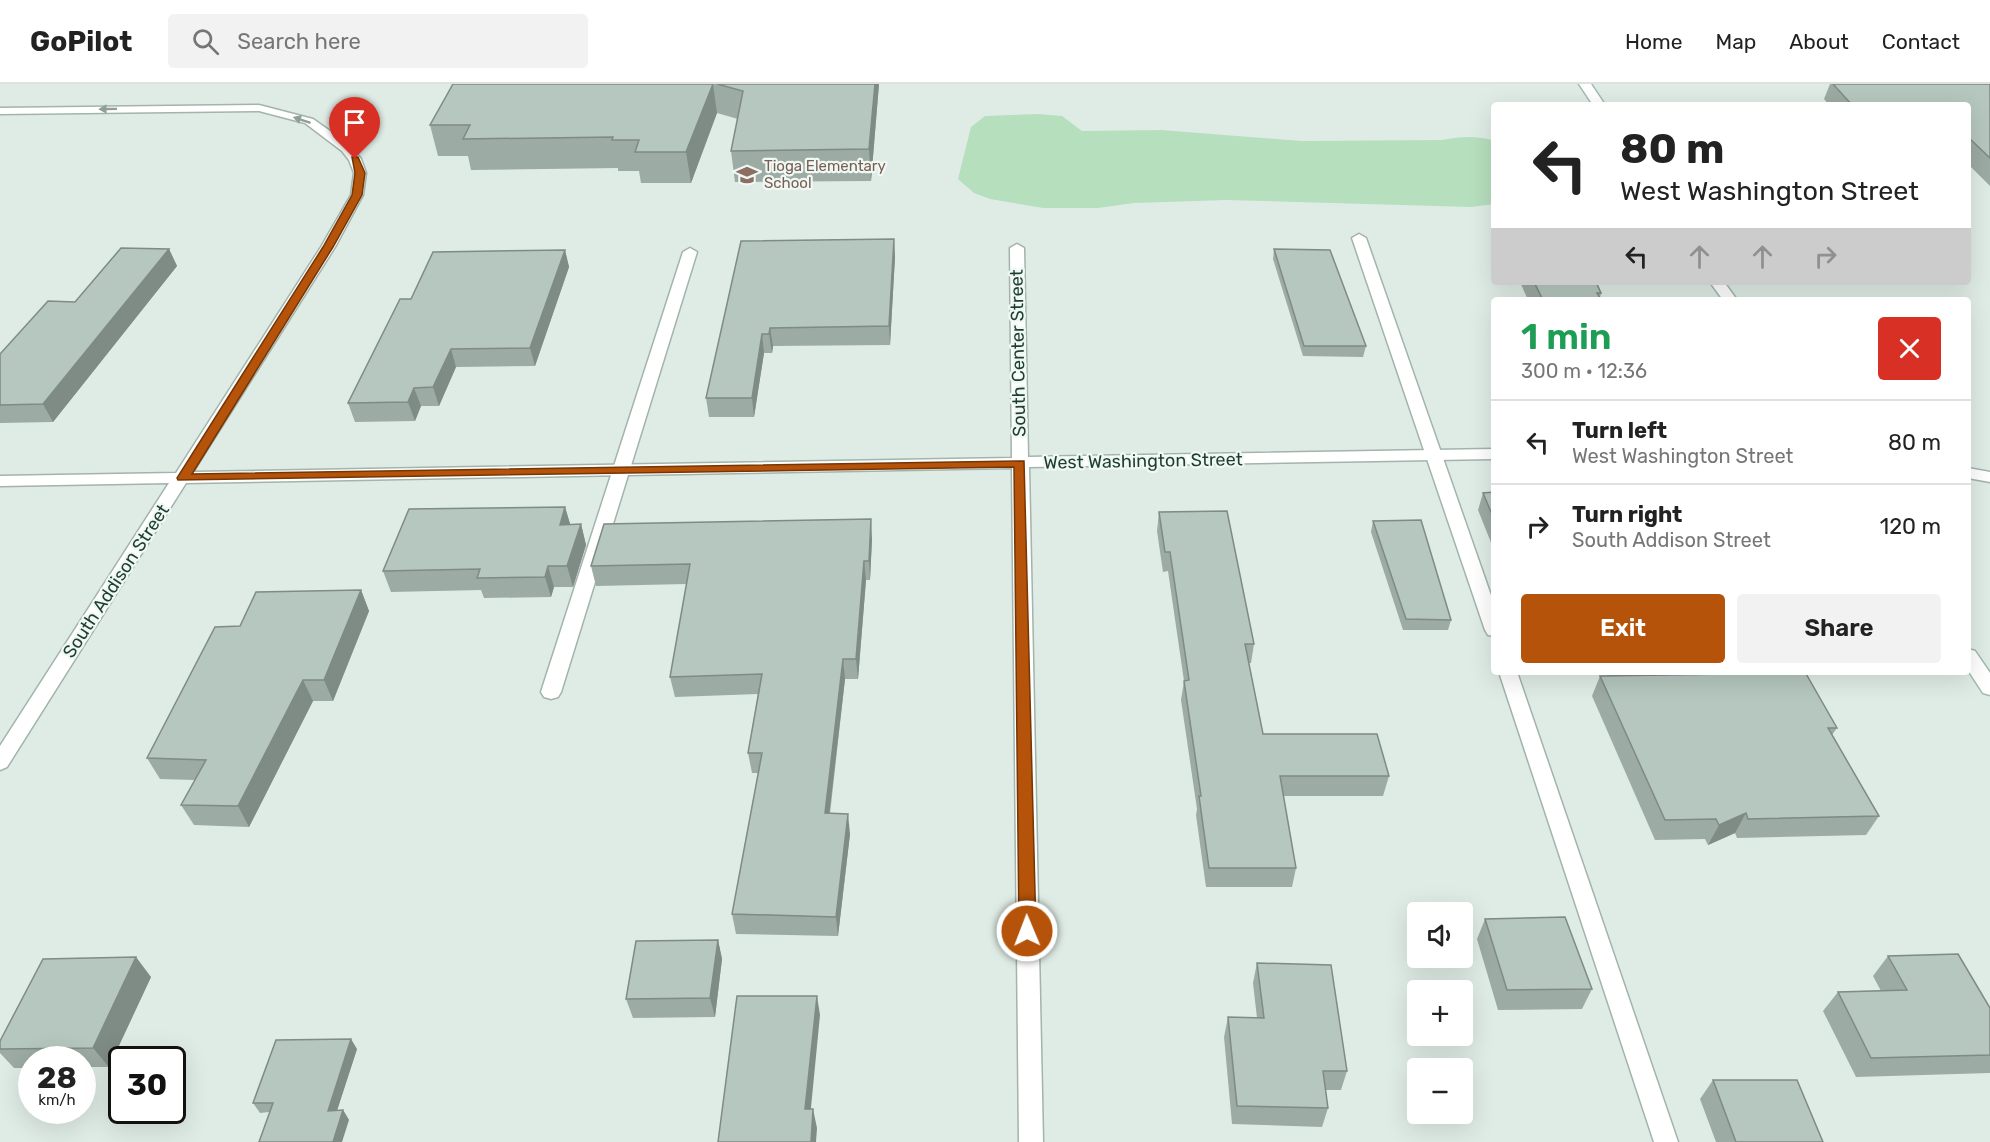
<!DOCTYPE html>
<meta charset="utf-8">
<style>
:root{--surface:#fff;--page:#f2f2f2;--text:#222;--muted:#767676;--line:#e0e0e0;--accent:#b45309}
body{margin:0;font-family:Rubik,sans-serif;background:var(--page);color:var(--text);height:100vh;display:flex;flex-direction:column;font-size:22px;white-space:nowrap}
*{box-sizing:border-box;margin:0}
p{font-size:20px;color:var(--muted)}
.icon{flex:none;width:33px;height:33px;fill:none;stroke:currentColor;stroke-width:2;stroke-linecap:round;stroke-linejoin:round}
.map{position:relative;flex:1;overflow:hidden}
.side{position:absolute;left:1491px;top:213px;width:480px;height:378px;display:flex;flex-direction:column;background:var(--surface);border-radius:6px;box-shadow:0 6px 24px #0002}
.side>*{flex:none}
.hud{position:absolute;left:1491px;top:18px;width:480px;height:183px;border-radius:6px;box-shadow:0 6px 24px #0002;background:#fff;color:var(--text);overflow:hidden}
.controls{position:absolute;left:1407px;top:818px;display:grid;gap:12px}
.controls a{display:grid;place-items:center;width:66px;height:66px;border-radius:6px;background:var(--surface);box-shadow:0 6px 24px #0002;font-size:30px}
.speed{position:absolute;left:18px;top:962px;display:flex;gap:12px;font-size:30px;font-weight:700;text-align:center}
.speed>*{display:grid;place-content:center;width:78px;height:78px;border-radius:50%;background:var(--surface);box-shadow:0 6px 24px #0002;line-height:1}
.speed small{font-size:15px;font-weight:400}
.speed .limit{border:3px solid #111;border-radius:9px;background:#fff;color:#111}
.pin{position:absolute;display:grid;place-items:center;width:51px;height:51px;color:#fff;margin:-62px -26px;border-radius:50% 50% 50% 0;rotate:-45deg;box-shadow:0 0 6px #0007}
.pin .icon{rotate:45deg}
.me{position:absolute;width:66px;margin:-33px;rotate:359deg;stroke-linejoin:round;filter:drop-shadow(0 0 4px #0008)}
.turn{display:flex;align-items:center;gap:21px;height:126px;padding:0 30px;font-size:27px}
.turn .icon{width:78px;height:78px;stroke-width:2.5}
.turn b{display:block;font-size:42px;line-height:51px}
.lanes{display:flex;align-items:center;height:57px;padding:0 30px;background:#0003;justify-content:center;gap:30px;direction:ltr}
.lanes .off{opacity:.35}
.round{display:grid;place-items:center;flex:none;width:63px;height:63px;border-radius:6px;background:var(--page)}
.head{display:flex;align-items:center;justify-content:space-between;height:102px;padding:0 30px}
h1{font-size:36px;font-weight:600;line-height:45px;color:#1e9e55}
.primary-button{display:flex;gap:12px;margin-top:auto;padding:12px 30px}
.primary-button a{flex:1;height:69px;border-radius:6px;background:var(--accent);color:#fff;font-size:24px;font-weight:600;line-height:69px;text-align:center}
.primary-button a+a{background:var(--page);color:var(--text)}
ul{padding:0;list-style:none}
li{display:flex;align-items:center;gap:18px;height:84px;padding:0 30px;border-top:2px solid var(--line)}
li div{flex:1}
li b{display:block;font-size:22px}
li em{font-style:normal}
header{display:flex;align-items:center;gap:36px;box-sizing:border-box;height:84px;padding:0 30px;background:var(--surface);border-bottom:2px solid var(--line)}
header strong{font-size:28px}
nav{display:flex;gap:33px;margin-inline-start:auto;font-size:21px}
.search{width:420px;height:54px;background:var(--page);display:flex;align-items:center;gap:15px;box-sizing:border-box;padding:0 21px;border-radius:6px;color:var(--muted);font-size:22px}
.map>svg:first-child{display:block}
</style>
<header>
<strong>GoPilot</strong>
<div class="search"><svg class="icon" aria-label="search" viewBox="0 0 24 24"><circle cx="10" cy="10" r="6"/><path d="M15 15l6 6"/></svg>Search here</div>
<nav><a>Home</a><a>Map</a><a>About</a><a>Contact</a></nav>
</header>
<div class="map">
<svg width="1990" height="1058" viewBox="0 0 1990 1058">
<rect width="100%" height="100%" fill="#dfece5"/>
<!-- green -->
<path fill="#b6dfbe" d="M1038,30L1062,32L1082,47L1161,46L1302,57L1442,56C1460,53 1477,51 1494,57V120L1471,123L1226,116L1134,119L1098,124H1043L990,115L974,109L958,95L971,43L985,32Z"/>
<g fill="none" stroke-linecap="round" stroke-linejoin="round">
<defs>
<path id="service" d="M1359,150L1366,154L1494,520V552L1488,551L1485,546L1352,154Z
M690,164L697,168L561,608L558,613L551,615L544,613L541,608L683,168Z
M1499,588H1517L1678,1058H1654Z"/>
<path id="minor" d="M259,21L313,35L350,61L361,75L366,89L363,111L335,163L193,388L1012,374L1010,164L1017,160L1024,164L1028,373L1494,365V375L1029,383L1043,1058H1019L1012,384L186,399L7,683L0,686V662L169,399L0,402V392L176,389L321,163L351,111L354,89L349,76L342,67L305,39L259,27L0,30V24Z
M1968,384L1990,388V398L1968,394Z"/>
<path id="secondary" d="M1579,0H1591L1605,21H1593Z
M1710,198H1724L1737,216H1723Z
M1968,565L1975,567L1990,589V611L1983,609L1968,586Z"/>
</defs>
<!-- service casing -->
<use href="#service" stroke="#a2b4ac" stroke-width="3"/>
<!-- minor casing -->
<use href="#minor" stroke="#a2b4ac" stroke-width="3"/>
<!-- secondary casing -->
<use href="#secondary" stroke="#a0bcaf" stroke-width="3"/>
<!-- service -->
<use href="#service" fill="#fff" fill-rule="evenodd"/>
<!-- minor -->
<use href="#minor" fill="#fff" fill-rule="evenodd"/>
<!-- secondary -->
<use href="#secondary" fill="#fff" fill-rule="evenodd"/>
</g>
<!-- wall -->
<path fill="#9caba3" d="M453,0H879L871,97L735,98L731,67L738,35L717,29L691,99H641L639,87H618V84L471,86L468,72H438L430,41Z
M1830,0H1990V102L1968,80V21H1829L1824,15Z
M894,155L895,173L890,261L773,262L772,269H764L754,333H709L706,314L741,157Z
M169,165L177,182L53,338L0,339V270L75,218Z
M1274,165L1366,262L1363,273L1303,272L1273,175Z
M565,166L569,183L535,282L456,283L439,322H421L415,337L355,338L348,319L411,215Z
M1520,198H1596L1601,209L1600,214L1601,216H1528Z
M1494,408V466L1478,426L1483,409Z
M565,423L570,440H581L586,461L573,503H554L551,513L484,514L481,506L391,508L383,487Z
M1159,428L1254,560L1251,579H1249L1263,650L1389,692L1383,712H1283L1296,784L1292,803H1206L1196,731L1197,725L1181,616L1184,597L1168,487L1163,488L1157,447Z
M1373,437L1451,536L1448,546H1403L1371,448Z
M872,455L870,496H866L858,595H845L830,730L850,750L838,852L736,850L732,830L758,689H752L748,669L758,610L675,613L670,593L687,500L596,502L591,482Z
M361,506L369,527L333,617H313L249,743L194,741L181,721L195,696L160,695L147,674L240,542Z
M1708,588H1805L1837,644L1832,651L1879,732L1866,751L1737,754L1735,749L1708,761L1705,755L1655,756L1592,612L1600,592L1709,591Z
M1485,835L1592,905L1582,925L1498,926L1477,855Z
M718,856L722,875L715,933L633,934L626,915Z
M1888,872L1990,924V989L1856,993L1823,927L1838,908L1881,907L1873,892Z
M1257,879L1347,987L1341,1006H1325L1328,1024L1322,1043L1232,1040L1224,953L1228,933L1257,934L1253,899Z
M151,893L109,983H82V975H32V984H14L0,969V957Z
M357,965L337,1026H343L349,1036L269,1028L260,1029L253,1019Z
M1713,996L1823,1058H1716L1700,1015Z"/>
<!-- shaded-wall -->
<path fill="#7f8b85" d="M713,0L717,29L691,99L686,68Z
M875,0H879L871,97L869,65Z
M894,155L895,173L890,261L889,242Z
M169,165L177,182L53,338L43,320Z
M565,166L569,183L535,282L530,264Z
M770,244L773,262L772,269L769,250Z
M762,250L764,269L754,333L752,314Z
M451,265L456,283L439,322L433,303Z
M414,304L421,322L415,337L408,318Z
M565,423L571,443L560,441Z
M871,435L872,455L870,496L869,477Z
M581,440L586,461L573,503L567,482Z
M864,477L866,496L858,595L856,575Z
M548,482L554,503L551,513L545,493Z
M361,506L369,527L333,617L324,596Z
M843,575L845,595L827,749L825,729Z
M303,596L313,617L249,743L238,722Z
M1746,729L1735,749L1708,761L1719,741Z
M848,730L850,750L838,852L836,833Z
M718,856L722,875L715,933L710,914Z
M136,873L151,893L109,983L93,964Z
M817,912L820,931L809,1044L805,1025Z
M351,955L357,965L334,1036L328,1027Z
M813,1025L817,1044L816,1058H811Z
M343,1026L349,1036L342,1058H333Z"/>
<!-- building -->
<path fill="#b5c7be" stroke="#7f8b85" stroke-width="1.5" d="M453,0H713L686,68H635L639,56H612L613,53L463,55L470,41H430Z
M717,0H875L869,65L731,67L743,7Z
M1833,0H1990V74L1968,53V21H1852Z
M894,155L889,242L770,244L769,250H762L752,314H706L741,157Z
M121,164L169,165L43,320L0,321V270L48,217L75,218Z
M1274,165L1330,166L1366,262H1304Z
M565,166L530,264L451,265L433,303L414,304L408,318L348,319L400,215H411L433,168Z
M1534,198H1596L1601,209H1597L1601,216H1543Z
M1494,408V435L1483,409Z
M565,423L560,441L581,440L567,482H548L545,493L477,494L480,485L383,487L409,425Z
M1227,427L1254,560H1245L1263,650H1377L1389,692H1280L1296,784H1209L1199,712H1201L1184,597L1189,596L1170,468H1165L1159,428Z
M871,435L869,477H864L856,575H843L825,729L848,730L836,833L732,830L762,669H748L762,590L670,593L690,480L591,482L604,440Z
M1421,436L1451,536L1406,535L1373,437Z
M361,506L324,596H303L238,722L181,721L206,676L147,674L215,543L240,542L256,508Z
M1728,588H1805L1837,644H1828L1879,732L1748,735L1746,729L1719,741L1716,735L1665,736L1600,592L1729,590Z
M1565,833L1592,905L1507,906L1485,835Z
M718,856L710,914L626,915L636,857Z
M1958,870L1990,924V971L1871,974L1838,908L1907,906L1888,872Z
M136,873L93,964L0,965V957L43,875Z
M1257,879L1331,881L1347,987H1323L1328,1024L1237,1022L1228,933L1264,934Z
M737,912H817L805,1025H813L811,1058H718Z
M351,955L328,1027L343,1026L333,1058H259L273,1019H253L276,956Z
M1713,996H1797L1823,1058H1736Z"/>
<!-- one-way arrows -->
<defs><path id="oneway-solid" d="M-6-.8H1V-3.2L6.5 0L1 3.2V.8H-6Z" transform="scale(1.5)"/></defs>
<g fill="#8f9e99">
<use href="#oneway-solid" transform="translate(108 25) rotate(179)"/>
<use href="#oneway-solid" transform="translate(302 36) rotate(-162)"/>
</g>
<!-- route -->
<path fill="#b45309" stroke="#753606" stroke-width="1.5" d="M352,73H358L365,89L362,111L333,163L192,390L1024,377L1036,847L1033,852L1027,854L1021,852L1019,847L1014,383L178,396L177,394L323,163L352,111L355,89Z"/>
<!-- icons -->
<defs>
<symbol id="school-bare" viewBox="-9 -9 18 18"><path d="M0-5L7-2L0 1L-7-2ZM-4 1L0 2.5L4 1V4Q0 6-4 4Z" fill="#8d6e63" stroke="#f0f8f3" stroke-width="2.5" paint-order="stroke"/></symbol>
</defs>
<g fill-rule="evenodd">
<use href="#school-bare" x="732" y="76" width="30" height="30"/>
</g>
<g text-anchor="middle" stroke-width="4.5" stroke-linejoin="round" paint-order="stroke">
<!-- far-education labels -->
<g font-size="15" fill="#785e54" stroke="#f0f8f3" text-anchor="start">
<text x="764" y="87">Tioga Elementary<tspan x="764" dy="17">School</tspan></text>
</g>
<!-- street labels -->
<g font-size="18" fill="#1f3e33" stroke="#f0f8f3">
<text transform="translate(1018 269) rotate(-91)" y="6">South Center Street</text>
<text transform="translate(1143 377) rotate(-1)" y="6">West Washington Street</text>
<text transform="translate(116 497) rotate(-57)" y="6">South Addison Street</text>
</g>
</g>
</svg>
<div class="controls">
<a><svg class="icon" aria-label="sound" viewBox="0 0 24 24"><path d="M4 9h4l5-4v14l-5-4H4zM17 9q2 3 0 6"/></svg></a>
<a>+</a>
<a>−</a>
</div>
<div class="speed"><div>28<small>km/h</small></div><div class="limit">30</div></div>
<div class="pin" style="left:355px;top:75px;background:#d93025"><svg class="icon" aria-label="arrive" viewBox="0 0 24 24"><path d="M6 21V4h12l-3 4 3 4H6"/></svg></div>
<svg class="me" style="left:1027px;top:847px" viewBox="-20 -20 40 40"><circle r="17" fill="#b45309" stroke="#fff" stroke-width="3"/><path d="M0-11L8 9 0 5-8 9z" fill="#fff"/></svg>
<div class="hud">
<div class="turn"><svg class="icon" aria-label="left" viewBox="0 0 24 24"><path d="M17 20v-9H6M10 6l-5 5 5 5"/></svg><div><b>80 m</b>West Washington Street</div></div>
<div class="lanes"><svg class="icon" aria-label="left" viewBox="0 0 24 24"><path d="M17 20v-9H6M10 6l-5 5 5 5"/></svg><svg class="icon off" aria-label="ahead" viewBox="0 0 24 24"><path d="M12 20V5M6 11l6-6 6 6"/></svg><svg class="icon off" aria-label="ahead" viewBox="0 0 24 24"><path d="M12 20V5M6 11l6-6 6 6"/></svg><svg class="icon off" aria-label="right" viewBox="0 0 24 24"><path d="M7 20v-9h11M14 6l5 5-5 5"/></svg></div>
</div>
<section class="side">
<div class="head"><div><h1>1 min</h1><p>300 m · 12:36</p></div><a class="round" style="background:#d93025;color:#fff"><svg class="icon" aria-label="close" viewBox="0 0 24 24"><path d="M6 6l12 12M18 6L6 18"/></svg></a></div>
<ul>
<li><svg class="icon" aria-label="left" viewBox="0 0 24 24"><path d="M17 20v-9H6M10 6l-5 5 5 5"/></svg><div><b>Turn left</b><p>West Washington Street</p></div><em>80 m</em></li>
<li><svg class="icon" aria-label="right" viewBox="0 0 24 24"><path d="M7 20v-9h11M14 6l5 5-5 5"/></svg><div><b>Turn right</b><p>South Addison Street</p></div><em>120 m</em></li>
</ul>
<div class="primary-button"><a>Exit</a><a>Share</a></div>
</section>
</div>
